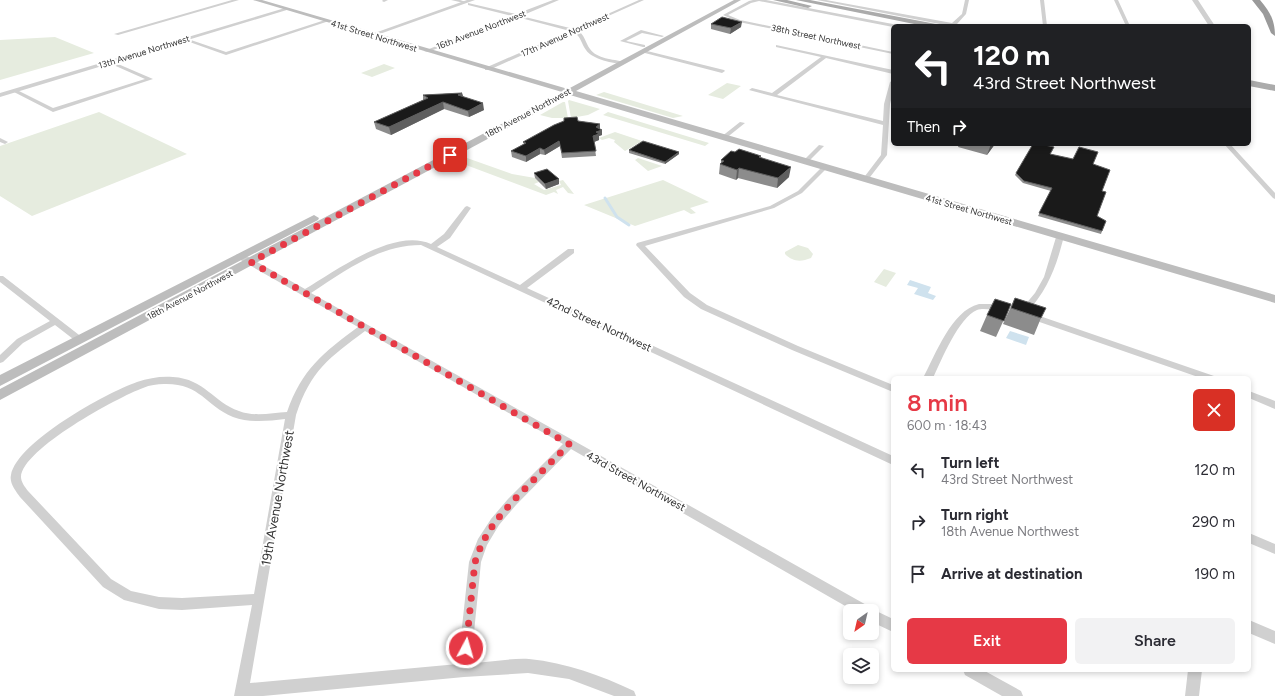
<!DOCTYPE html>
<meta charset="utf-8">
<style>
:root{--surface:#fff;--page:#f2f2f3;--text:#2b2b33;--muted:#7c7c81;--accent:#e63946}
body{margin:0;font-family:Figtree,sans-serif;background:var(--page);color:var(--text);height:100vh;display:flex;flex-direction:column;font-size:15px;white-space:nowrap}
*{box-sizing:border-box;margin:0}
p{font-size:13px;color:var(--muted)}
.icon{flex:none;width:22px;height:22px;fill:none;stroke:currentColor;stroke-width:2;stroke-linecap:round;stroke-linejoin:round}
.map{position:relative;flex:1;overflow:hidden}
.drawer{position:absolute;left:891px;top:376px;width:360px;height:296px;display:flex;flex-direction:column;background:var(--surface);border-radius:6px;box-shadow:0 2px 6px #0003}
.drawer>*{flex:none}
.hud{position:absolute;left:891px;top:24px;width:360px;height:122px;border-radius:6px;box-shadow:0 2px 6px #0003;background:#202124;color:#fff;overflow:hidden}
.needle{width:26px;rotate:214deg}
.controls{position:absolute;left:843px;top:604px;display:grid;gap:8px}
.controls a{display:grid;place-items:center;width:36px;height:36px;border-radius:6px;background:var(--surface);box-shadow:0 2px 6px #0003;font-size:20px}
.pin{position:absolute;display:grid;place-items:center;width:34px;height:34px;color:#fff;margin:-17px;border-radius:8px;box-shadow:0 2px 6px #0006}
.me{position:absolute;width:44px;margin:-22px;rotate:6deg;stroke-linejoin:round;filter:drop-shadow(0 0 3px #0008)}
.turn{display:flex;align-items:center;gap:14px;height:84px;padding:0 16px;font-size:18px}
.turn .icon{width:52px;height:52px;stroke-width:2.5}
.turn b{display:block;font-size:28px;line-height:34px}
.then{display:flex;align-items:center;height:38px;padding:0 16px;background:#0003;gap:8px;font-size:15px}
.round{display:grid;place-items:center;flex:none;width:42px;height:42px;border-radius:6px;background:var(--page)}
.overview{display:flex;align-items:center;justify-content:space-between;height:68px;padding:0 16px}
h1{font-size:24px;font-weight:600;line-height:30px;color:var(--accent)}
.primary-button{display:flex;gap:8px;margin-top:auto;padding:8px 16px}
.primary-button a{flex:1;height:46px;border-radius:6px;background:var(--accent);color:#fff;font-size:16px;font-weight:600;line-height:46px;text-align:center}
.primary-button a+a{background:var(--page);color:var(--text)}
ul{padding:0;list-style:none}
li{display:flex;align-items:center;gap:12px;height:52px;padding:0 16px}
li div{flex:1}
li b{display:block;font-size:15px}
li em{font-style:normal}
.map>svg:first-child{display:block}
</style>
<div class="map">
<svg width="1275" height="696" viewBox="0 0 1275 696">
<rect width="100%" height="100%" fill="#fff"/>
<!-- green -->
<path fill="#e6ecdf" d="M55,37L94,53L0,80V40Z
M384,64L395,68L372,77L361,73Z
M727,83L741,86L723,99L708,95Z
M604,92L683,116L673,118L596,95Z
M569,100L600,109L588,115L571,118L568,101Z
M563,102H565L568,118H552L540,115Z
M99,112L187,154L32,216L0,196V146Z
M608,112L709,143L705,146L603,115Z
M615,132L642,141L625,151L614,142L615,140L609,138L602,140L599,138Z
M467,158L512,174L535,178L539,182L534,184L544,190L561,185L559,181L563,180L574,194L568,193L563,187L556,190L558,194L554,192L546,195L458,162Z
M638,158L662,166L648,171L635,160Z
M663,180L709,202L690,208L696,213L691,214L684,210L635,226L584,205Z
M798,245L808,248L813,254L811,258C801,262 793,262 785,254V252Z
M884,269L896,273L886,287L874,282Z"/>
<!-- water -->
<path fill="#cfe2ee" d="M910,280L931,287L928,293L936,296L933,300L914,294L918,288L907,285Z
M1010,331L1029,337L1026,345L1006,338Z"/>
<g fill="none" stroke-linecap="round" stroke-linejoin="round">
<!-- stream -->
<path stroke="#cfe2ee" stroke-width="3" d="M605,198L617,217L629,225"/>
<!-- minor -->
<path fill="#d0d0d0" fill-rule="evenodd" d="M232,0H239L118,35L114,34Z
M383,0H388L384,2L382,1Z
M451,0H460L466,2L464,3Z
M553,0H559L521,16L574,29L639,0H644L577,30C585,35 585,42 590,49C597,59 613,59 624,62V64C614,64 592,59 586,50C581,43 581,37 574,32L489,70H485V68L570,31L517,17L428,52L424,51L512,16L468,5V3L516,14Z
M753,0H766L898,25V26L893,27L759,1L751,3L728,15L740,20L893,52V54L739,22L723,15L749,1Z
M817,0H826L952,23L962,14L965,0H969L966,14L957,24L962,26H950Z
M1040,0H1044L1047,26H1043Z
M1114,0H1118L1130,26H1126Z
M325,20L329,21L226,55L184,40L188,39L226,52Z
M641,30L664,36L662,37L642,33L626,41L645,45V47H643L620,41Z
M776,45L893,70V74L826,58L777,95L883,121L884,104L890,82L893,80V92L890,104L887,155L867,181H863L862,180L881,155L883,125L749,90L752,88L772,93L821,57L776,47Z
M643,50L724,70L725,71L722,73L641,52V51Z
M111,61L153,79L53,112L12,91L17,90L53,108L145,79L109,63V62Z
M740,122L745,123L725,139H721V137Z
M0,138L8,142L5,144L0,142Z
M1224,144H1230L1275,193V199L1273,198Z
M819,145L824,146L807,163H803V161Z
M824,166L827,168L802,193L774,208L645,246L690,293L707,305L798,346L893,385V392L792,350L701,309L684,297L636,245L637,243L770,206L798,191L822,167Z
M467,206L471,208L450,238L437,247L520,285L568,249H574V253L527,288L893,456V465L421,245C379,245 345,271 311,293L870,607L872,609L893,619V632L872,622V611H854L571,449L516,505L499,525L487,545L481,562L471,663C490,662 511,658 529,659C567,663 600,675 634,691L636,696H614L569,679L528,673L464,677L263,696H234L252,605L182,610L159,609L124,600L103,587L20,497C16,491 9,483 11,475C17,442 106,393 137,382C149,378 161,376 173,377C205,379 213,402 239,411C254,417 272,413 287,412C302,369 323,353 358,327L237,258L236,256L237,254H243L305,289C336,271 394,227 431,244L444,234L465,207ZM365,331L563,444L508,499L491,519L478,539L469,562L458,664L250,683L296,415C311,370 329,358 365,331ZM164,384C200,383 205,405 233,417C249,423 268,421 285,419L254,594L182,598L159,597L131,591L111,579L28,491C25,487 21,482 21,477C22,449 118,397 143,388C150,385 157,384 164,384Z
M1057,234H1060L1064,236C1056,268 1048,289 1026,314H1020L1019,312L1035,293L1044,277Z
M0,276H3L83,338L84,340L83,342H77L55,325L23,343L3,362L0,363V355L17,339L50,321L0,282Z
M979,304H991L1006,306L1007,308C1002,313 986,307 977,310C959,317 941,361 933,378H923C936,354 951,311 979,304Z
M1031,313L1214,376L1216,378H1201L1028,318L1027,316Z
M1249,391L1275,401V409L1249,398Z
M1249,533L1275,544V554L1249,543Z
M1249,620L1275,631V644L1249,633Z
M963,670H983L1021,691L1023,696H1002L965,675Z
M1188,670H1202L1199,696H1185Z"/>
<!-- tertiary -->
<path fill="#d0d0d0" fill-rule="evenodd" d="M467,0H475L374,36L369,35Z
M1192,0H1198L1215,26H1209Z
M285,8L290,9L0,97V93Z"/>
<!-- secondary -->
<path fill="#bdbdbd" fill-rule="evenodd" d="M253,0H262L568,89L734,0H741L576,91L1275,295V303L570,95L0,400V389L562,92Z
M314,215L319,218L318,220L0,386V375Z"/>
<!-- primary -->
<path fill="#ababab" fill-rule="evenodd" d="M773,0H787L812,6L808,8Z
M796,0H810L936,24L940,26H924Z
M1249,80L1275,85V91L1249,86Z"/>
<!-- motorway -->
<path fill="#9a9a9a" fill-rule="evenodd" d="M1252,0H1260C1270,12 1275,20 1275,36L1271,33L1263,14Z"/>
</g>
<!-- wall -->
<path fill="#8c8c8c" d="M711,24L741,27L730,34L711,29Z
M462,93L463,97L484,110L469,117L444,109L391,135L376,129L374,122L423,100V95Z
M578,121L600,124V129L602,135L599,136V140L594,142L596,156L562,158L560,146L545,155L540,154L526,162L512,157L511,151L524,144L523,142Z
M959,144H995L987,155L958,147Z
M629,150L679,154L665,164L629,153Z
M1053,150L1050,154L1093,164L1102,191L1097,216L1102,231L1101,234L1038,216L1051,191L1023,183L1015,175L1016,173Z
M761,158L789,177L777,188L738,178L736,180L719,174L720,164H721V160Z
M534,173L559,179V184L546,189L535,178Z
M1015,298L1041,318L1034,335L1003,324Z
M1011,304L996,337L980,331L987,315Z"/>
<!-- shaded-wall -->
<path fill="#5f5f5f" d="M742,22L741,27L730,34L731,28Z
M462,93L464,99L458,95Z
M443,102L444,109L391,135L389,127Z
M483,103L484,110L469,117L468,111Z
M600,124V129L596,127Z
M602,130V135L599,136V140L594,142L593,136L596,132Z
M559,141L560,146L545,155L544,150Z
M991,144H995L987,155Z
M540,148V154L526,162V156Z
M679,152V154L665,164V162Z
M791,167L789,177L777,188L778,178Z
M739,168L738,178L736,180L737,170Z
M559,179V184L546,189L545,184Z"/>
<!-- building -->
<path fill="#1a1a1a" stroke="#5f5f5f" d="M722,17L742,22L731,28L711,24Z
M462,93L458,95L483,103L468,111L443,102L389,127L374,122L428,98L423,95Z
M577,117L578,121L600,124L596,127L602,130L596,132L599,134L593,136L596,151L562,153L559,141L544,150L540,148L526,156L511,151L526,143L523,142L554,125L564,121V118Z
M643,141L679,152L665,162L629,150Z
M1033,144H1040L1054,147L1050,154L1073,159L1079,147L1098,152L1093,164L1110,170L1102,191L1106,192L1097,216L1106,221L1102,231L1039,213L1052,188L1024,181L1016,173Z
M739,149L761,156L759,157L791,167L778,178L739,168L737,170L720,164L724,161L721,160L731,151L735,152Z
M547,169L559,179L545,184L534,173Z
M1015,298L1046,308L1041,318L1011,308Z
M995,299L1011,304L1004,321L987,315Z"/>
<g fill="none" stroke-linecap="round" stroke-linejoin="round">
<!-- route -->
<path stroke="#e63946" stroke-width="7" stroke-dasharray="0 12.6" d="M450,155L251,262L569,444L512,502L495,522L482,543L475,562L466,648"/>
</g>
<g text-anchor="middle" stroke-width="4" stroke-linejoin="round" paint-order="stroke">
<!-- far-street labels -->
<g font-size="9" fill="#333" stroke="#fff">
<text transform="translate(481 30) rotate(-21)" y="3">16th Avenue Northwest</text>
<text transform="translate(565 35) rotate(-24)" y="3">17th Avenue Northwest</text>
<text transform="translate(374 36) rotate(17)" y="3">41st Street Northwest</text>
<text transform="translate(816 37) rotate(12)" y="3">38th Street Northwest</text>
<text transform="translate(144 52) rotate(-17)" y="3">13th Avenue Northwest</text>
<text transform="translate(528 113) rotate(-28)" y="3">18th Avenue Northwest</text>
<text transform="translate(969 210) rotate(16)" y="3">41st Street Northwest</text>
<text transform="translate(190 295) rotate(-28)" y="3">18th Avenue Northwest</text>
</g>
<!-- street labels -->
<g font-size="11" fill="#333" stroke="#fff">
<text transform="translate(599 324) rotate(25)" y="4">42nd Street Northwest</text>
<text transform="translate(636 481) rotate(29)" y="4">43rd Street Northwest</text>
</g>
<!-- near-street labels -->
<g font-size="13" fill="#333" stroke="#fff">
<text transform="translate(277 498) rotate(-80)" y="5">19th Avenue Northwest</text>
</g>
</g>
</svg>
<div class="controls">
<a><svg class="needle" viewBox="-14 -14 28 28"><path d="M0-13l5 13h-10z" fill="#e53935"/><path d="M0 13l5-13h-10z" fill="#7c7c81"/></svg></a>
<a><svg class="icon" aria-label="layers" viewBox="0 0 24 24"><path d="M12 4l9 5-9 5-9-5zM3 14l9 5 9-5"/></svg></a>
</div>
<div class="pin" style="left:450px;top:155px;background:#d93025"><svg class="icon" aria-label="arrive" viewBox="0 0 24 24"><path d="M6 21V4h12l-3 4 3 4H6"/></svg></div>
<svg class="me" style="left:466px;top:648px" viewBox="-20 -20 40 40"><circle r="17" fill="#e63946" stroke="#fff" stroke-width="3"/><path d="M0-11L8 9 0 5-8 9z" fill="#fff"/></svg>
<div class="hud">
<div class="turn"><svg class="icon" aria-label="left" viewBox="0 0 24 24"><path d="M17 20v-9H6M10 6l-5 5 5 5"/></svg><div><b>120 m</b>43rd Street Northwest</div></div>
<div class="then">Then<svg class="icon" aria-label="right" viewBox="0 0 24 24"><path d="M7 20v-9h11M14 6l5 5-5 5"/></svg></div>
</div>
<section class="drawer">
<div class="overview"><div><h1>8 min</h1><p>600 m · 18:43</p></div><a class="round" style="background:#d93025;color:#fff"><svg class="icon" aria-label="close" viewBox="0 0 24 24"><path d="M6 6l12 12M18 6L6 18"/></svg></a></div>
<ul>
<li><svg class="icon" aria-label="left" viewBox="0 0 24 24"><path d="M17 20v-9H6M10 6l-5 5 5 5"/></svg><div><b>Turn left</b><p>43rd Street Northwest</p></div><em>120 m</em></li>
<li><svg class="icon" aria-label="right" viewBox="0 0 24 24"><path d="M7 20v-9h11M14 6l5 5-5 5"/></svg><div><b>Turn right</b><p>18th Avenue Northwest</p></div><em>290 m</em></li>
<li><svg class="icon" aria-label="arrive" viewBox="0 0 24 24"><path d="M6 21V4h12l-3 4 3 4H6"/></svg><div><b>Arrive at destination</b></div><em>190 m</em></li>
</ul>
<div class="primary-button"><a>Exit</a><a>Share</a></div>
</section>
</div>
